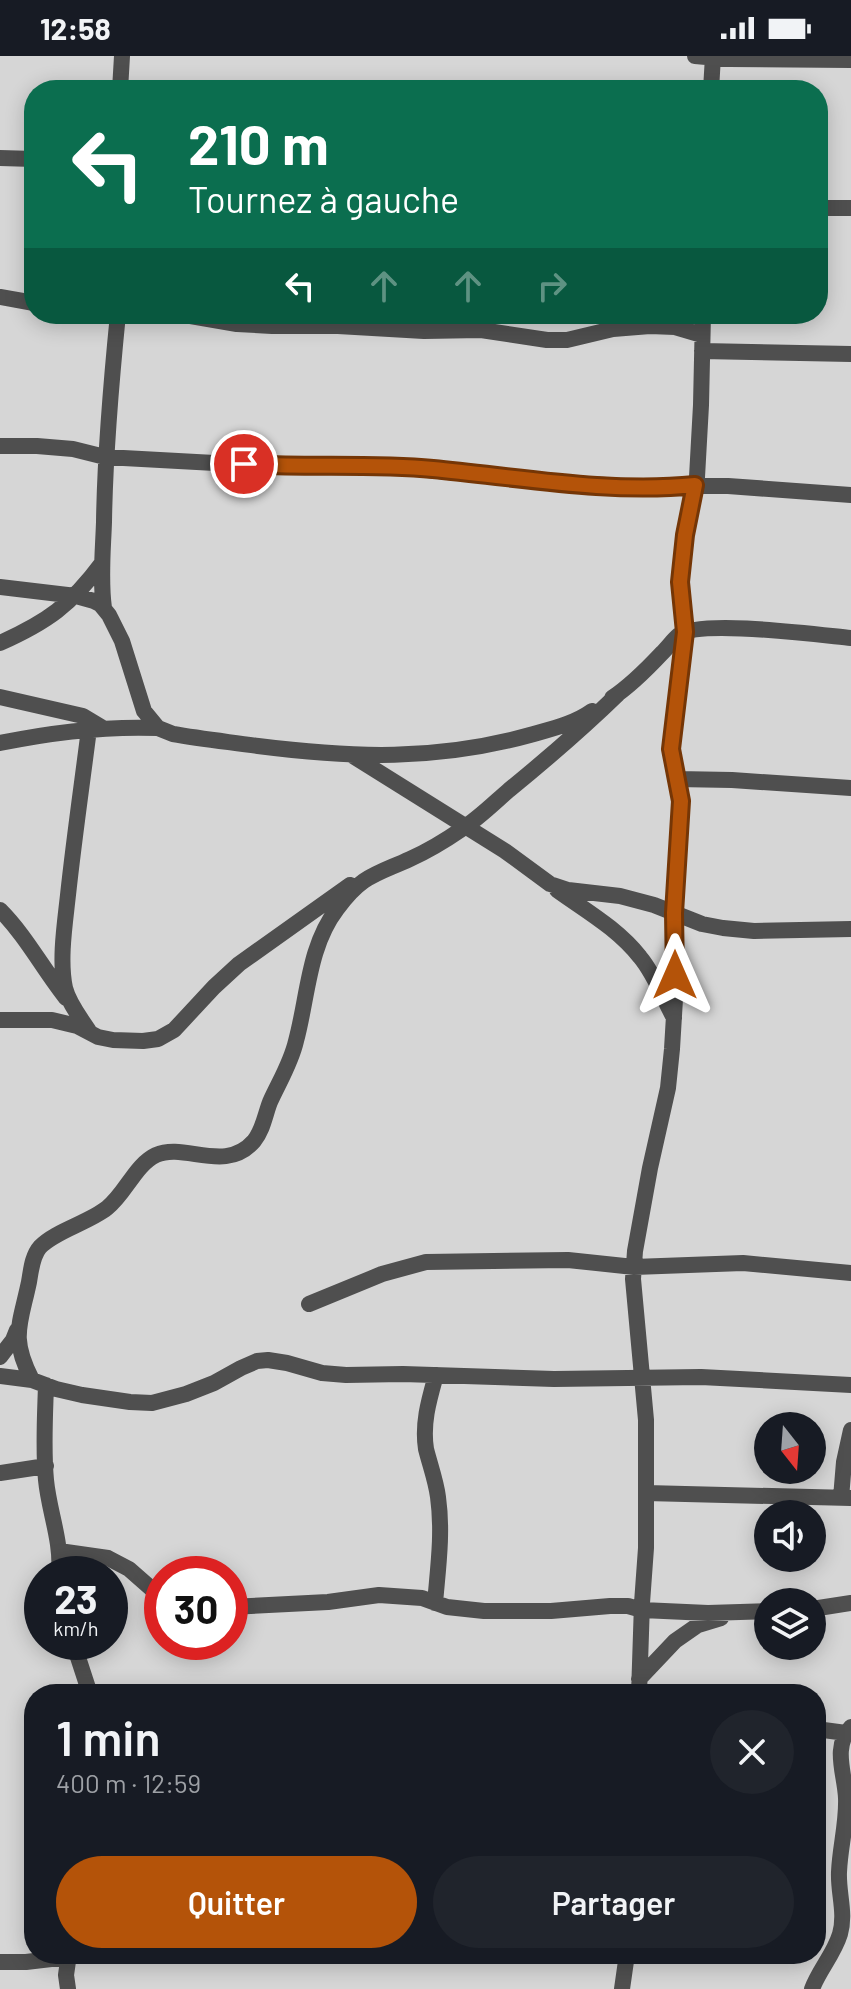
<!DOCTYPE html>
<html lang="fr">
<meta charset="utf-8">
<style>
:root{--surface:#171b24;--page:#20242c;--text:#f1f3f6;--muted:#9ea1a6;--accent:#b45309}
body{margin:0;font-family:Barlow,sans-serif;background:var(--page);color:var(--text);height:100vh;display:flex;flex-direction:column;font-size:30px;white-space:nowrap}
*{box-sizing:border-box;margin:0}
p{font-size:26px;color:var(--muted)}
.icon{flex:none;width:44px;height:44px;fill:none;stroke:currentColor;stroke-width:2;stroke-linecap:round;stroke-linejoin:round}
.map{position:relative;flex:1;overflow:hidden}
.panel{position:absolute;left:24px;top:1628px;width:802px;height:280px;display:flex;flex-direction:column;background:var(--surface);border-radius:32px;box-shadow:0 4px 20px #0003}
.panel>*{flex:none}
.banner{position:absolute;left:24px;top:24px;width:804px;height:244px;border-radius:32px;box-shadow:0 4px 20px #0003;background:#0b6e4f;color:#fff;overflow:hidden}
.needle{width:52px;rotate:163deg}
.fabs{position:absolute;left:754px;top:1356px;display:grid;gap:16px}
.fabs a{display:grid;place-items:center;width:72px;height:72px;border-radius:50%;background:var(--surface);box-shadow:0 4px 20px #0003;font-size:40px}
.speed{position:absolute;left:24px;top:1500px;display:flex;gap:16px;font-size:40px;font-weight:700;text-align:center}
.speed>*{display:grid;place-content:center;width:104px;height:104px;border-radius:50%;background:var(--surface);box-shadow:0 4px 20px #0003;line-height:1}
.speed small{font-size:20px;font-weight:400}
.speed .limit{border:12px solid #d22;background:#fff;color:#111}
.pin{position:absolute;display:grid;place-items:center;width:68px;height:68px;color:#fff;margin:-34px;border:4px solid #fff;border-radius:50%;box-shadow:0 2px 8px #0007}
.me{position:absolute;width:88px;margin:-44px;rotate:0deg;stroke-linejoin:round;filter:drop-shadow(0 0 6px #0008)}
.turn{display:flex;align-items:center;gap:28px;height:168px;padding:0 32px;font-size:36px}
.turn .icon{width:104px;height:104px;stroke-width:2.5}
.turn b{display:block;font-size:56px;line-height:68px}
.lanes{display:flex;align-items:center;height:76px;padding:0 32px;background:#0003;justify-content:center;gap:40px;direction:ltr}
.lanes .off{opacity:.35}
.round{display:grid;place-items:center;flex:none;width:84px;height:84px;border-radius:42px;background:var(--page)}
.summary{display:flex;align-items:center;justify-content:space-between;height:136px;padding:0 32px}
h1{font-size:48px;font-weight:600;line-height:60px}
.button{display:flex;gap:16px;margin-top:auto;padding:16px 32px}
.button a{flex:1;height:92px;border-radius:48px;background:var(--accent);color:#fff;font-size:32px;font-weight:600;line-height:92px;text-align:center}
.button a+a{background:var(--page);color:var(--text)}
.status{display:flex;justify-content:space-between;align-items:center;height:56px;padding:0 40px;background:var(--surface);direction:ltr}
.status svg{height:22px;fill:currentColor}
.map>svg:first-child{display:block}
</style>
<div class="status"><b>12:58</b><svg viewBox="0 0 49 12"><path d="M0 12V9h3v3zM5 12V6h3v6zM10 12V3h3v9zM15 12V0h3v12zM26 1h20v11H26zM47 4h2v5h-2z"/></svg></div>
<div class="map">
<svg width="851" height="1933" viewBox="0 0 851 1933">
<rect width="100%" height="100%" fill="#fff"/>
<!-- green -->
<path fill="#d6d6d6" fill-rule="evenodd" d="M0,0H851V1933H0ZM34,34H818V258H34ZM768,1370H812V1414H768ZM768,1458H812V1502H768ZM42,1518H110V1586H42ZM162,1518H230V1586H162ZM768,1546H812V1590H768ZM34,1638H816V1898H34Z"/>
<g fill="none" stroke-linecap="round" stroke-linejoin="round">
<!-- street -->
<path stroke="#4f4f4f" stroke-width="16" d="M695,0L729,3L851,4
M120,34L122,0
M711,34L713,0
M0,102L34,103
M818,152H851
M0,241L34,247
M102,258H122
M179,258L237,268L272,270H338L424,275L481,274L547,284H567L613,273L650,270L675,271L702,279
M702,295L851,298
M0,390H37L73,393L105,401L272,410L332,409L408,412L549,426L625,430H728L851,439
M0,531L76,540L94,545L100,548L109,559L122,585L144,655L158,672L173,678C201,683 230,686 258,690C353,702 436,705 530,679C551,673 574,668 592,655
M104,552C100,524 103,495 104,466C105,396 111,328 118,258
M0,587C47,566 71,549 102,507
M0,641L83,660L103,672
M612,642C630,630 647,613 662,597C668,591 673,584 679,579C700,563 820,579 851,582
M0,687C53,676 104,670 158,672
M353,700L505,795L550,828L568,834L620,840L654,849L702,868L723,872L754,875L851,873
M677,723L732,724L851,732
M557,834C586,855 617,872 640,901C655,919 663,942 674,962
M0,854C26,880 43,913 66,942
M0,964H52L77,970L98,981L113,984L143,985L158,983L174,974L214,931L239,908L350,829
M89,975C80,961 69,948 65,932C59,904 65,867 68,839C74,783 82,728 89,673
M309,1248L382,1218L426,1206L568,1204L634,1211L743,1207L851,1217
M0,1301L13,1284L17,1274
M0,1320L32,1324L56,1333L82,1339L130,1346L152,1347L186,1338L214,1327L241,1312L257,1305L268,1304L287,1307L322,1317L346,1319L403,1318L554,1323L701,1321L851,1329
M32,1324C10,1281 20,1269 29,1226C31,1215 32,1200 40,1191C55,1175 88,1167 107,1152C126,1137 135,1109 156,1099C185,1086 225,1118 254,1085C263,1074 265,1059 270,1046C279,1026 291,1007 296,985C308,941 308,891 337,853C362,819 375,819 410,803C428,795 446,784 462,773C479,762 494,747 509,734C547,703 583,672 618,638
M46,1329C45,1361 43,1393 46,1424C49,1456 62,1485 59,1518
M0,1417L46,1410
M646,1437L851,1442
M841,1442L844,1406L851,1374
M59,1495L108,1502L129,1513L162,1542
M435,1547C438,1512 443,1477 438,1441C436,1425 430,1409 426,1393C422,1367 429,1344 436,1319
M230,1551L328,1546L379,1539L422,1542L447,1551L484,1555H551L610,1550H628L642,1554L708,1557L768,1555
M812,1553L851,1547
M73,1586L90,1638
M639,1623L675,1585L698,1569L721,1562
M639,1638L642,1547L646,1492V1364L633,1223L635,1195L650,1112L668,1032L672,993L675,943L674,857L681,759L680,736L673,711L671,693L685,576L680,526L685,479L697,421L701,349L703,258
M816,1673L846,1677
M0,1906H26L68,1901
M68,1933L66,1919L69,1898
M622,1933L627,1898
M812,1933C819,1914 834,1898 840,1878C846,1857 838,1837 839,1816C840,1791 847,1767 846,1742C845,1718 832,1691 851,1671"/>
</g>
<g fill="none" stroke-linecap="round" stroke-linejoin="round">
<defs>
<path id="route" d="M244,408C307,412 370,407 433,413C518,421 610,438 695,429L685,479L680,526L685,576L671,693L681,745L674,857L675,919"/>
</defs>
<!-- route casing -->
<use href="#route" stroke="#753606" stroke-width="20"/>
<!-- route -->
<use href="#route" stroke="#b45309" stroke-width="14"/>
</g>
</svg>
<div class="fabs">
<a><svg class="needle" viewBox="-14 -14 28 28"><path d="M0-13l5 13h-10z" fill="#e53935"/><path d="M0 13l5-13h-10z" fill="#9ea1a6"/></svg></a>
<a><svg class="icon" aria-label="sound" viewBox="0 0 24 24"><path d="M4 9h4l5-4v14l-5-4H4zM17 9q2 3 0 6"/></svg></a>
<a><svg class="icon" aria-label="layers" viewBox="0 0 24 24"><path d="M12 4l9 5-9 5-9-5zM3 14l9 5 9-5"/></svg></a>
</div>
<div class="speed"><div>23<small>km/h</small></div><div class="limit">30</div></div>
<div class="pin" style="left:244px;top:408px;background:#d93025"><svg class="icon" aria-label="arrive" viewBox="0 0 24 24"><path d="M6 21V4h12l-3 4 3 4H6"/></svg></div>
<svg class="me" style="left:675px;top:919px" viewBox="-20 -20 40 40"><path d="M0-17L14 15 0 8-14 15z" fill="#b45309" stroke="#fff" stroke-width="4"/></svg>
<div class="banner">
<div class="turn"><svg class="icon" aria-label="left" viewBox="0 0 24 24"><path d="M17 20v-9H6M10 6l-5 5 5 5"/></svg><div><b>210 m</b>Tournez à gauche</div></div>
<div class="lanes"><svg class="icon" aria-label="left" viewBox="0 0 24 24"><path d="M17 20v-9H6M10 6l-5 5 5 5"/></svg><svg class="icon off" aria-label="ahead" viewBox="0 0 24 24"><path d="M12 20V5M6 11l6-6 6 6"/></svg><svg class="icon off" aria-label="ahead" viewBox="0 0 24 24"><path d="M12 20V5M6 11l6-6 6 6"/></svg><svg class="icon off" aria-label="right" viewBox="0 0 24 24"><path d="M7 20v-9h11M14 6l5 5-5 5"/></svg></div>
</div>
<section class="panel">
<div class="summary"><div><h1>1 min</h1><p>400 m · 12:59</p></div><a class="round"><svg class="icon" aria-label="close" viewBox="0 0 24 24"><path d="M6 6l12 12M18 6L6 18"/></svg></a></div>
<div class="button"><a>Quitter</a><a>Partager</a></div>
</section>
</div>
